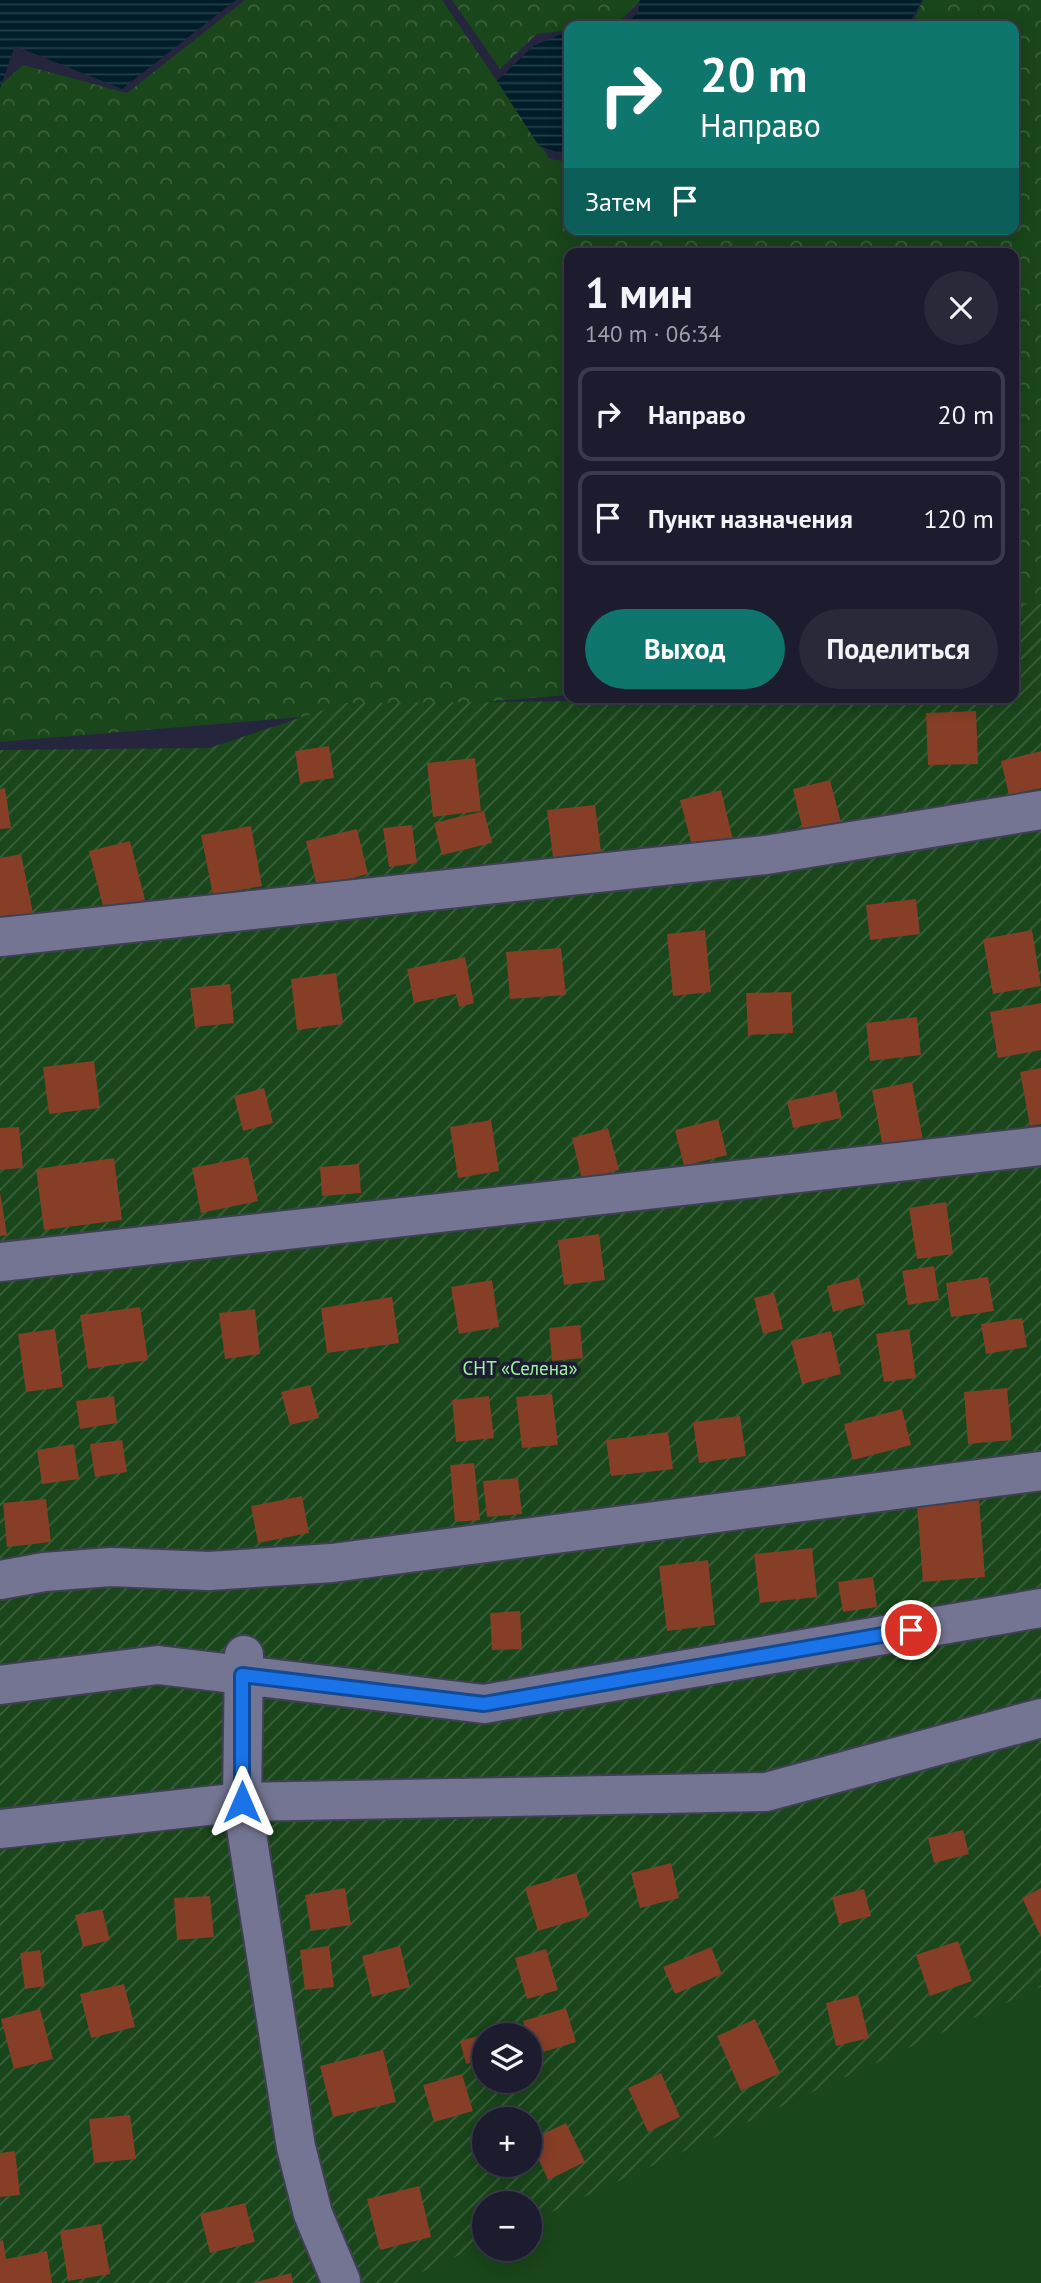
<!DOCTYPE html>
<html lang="ru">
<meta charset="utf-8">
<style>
:root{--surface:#1c1c2e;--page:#29293a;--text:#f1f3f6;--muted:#a0a1aa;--line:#3a3a4a;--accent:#0f766e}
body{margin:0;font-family:"PT Sans",sans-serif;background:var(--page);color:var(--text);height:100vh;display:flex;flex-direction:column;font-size:26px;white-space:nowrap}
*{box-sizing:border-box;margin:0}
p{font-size:23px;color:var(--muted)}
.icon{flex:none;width:38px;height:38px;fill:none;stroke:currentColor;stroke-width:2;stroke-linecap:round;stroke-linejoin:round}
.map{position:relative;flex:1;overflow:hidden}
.drawer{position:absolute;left:564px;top:248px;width:455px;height:455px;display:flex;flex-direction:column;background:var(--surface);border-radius:14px;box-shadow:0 4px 18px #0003,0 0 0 2px var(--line)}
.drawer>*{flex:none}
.banner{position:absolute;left:564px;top:21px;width:455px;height:214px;border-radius:14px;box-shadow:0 4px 18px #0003,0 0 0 2px var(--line);background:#0f766e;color:#fff;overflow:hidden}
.controls{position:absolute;left:472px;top:2023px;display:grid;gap:14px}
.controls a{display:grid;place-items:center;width:70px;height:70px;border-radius:50%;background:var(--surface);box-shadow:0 4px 18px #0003,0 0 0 2px var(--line);font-size:35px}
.pin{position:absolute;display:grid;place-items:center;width:60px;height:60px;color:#fff;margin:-30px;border:4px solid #fff;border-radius:50%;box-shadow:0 2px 7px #0007}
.me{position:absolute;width:77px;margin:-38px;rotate:0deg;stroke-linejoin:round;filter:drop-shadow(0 0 5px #0008)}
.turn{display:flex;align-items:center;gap:24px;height:147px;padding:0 21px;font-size:32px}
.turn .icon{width:91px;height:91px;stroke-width:2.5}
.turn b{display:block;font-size:49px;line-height:60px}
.then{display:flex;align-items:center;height:66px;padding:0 21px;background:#0003;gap:14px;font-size:26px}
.round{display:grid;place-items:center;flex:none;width:74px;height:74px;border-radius:37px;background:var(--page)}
.overview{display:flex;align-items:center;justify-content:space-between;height:119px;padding:0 21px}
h1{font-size:42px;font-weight:700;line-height:52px}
.action{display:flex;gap:14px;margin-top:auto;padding:14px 21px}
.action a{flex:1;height:80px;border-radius:42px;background:var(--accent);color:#fff;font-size:28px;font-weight:700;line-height:80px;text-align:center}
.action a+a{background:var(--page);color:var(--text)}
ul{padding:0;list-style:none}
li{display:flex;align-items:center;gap:21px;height:94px;margin:0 14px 10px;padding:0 7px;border:4px solid var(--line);border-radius:14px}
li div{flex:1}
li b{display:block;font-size:26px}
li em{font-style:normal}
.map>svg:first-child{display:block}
</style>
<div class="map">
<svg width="1041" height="2283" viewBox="0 0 1041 2283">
<defs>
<pattern id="park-crowns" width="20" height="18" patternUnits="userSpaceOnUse" patternTransform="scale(1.75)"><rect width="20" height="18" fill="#19461a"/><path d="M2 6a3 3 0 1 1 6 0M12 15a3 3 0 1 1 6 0" fill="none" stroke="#3b613c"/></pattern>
<pattern id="garden-furrows" width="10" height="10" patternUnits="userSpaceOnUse" patternTransform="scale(1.75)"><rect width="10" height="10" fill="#19461a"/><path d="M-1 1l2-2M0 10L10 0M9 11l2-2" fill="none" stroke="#3b613c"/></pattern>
<pattern id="water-rules" width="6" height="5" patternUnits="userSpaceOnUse" patternTransform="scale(1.75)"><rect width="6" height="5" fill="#001d2a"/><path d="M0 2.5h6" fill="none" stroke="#263e4a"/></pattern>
</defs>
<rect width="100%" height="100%" fill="#25253e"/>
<!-- grass -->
<path fill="#19461a" d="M1041,1960V2283H362L485,2225V2249H530V2203Z"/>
<!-- park -->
<path fill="url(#park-crowns)" d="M245,0H442L550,159L569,162V229H1013V26H911L923,0H1041V625L1013,636V254H569V695L0,742V85L23,65L127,93Z
M452,0H641L618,23L569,26V30L537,34L500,69Z"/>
<!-- garden -->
<path fill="url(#garden-furrows)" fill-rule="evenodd" d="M1041,604V1987L530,2222V2203H485V2243L398,2283H0V750L209,748L345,703L1013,698V605ZM485,2035H530V2081H485ZM485,2119H530V2165H485Z"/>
<!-- water -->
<path fill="url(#water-rules)" d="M0,0H236L122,89L15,46L0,88Z
M640,0H922L908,26H622L638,13Z
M569,31V156L539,146L497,81L533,46Z"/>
<!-- building -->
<path fill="#873e27" d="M976,711L978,764L928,765L926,713Z
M329,746L334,778L300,783L295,751Z
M1041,751V788L1009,795L1001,761Z
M475,758L481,811L433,817L427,763Z
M830,780L843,830L805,839L793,789Z
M5,788L11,828L0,829V789Z
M721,790L733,840L693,850L680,800Z
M595,805L602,859L554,865L547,810Z
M484,811L492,843L442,855L434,823Z
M412,825L417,863L389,867L383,828Z
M251,826L262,886L213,895L201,835Z
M357,829L368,874L317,887L306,841Z
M130,841L145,900L104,910L89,851Z
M21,854L33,913L0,920V858Z
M916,899L920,934L870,940L866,905Z
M705,930L711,992L673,996L667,934Z
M1032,930L1041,986L993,994L983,939Z
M561,948L566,995L510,999L506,952Z
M465,957L474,1003L459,1007L456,994L414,1003L407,969Z
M336,973L343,1024L297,1030L291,979Z
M230,984L234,1023L195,1027L190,988Z
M791,992L793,1033L748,1035L746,993Z
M1041,1003V1050L998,1058L990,1012Z
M917,1017L921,1055L870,1061L866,1023Z
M94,1061L100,1108L49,1114L43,1067Z
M1041,1068V1124L1030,1126L1020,1072Z
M912,1082L923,1140L883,1148L872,1090Z
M264,1088L273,1123L243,1131L234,1096Z
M836,1091L842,1118L793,1128L787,1101Z
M718,1119L727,1155L684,1166L675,1130Z
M491,1120L499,1171L458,1178L450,1127Z
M19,1127L23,1168L0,1170V1128Z
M608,1128L619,1170L582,1180L572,1138Z
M248,1157L258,1201L201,1213L192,1168Z
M114,1158L122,1220L44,1230L36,1169Z
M359,1164L361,1193L322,1196L320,1167Z
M0,1192L7,1235L0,1236Z
M946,1202L953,1254L917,1259L909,1208Z
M599,1234L605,1280L564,1285L558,1240Z
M934,1266L939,1300L908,1305L902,1271Z
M988,1277L994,1311L951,1317L946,1283Z
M859,1278L865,1304L833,1312L827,1286Z
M492,1280L499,1327L459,1334L451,1287Z
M774,1293L783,1329L763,1334L754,1298Z
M392,1297L399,1343L327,1353L321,1308Z
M140,1307L148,1360L88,1369L80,1315Z
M255,1309L260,1354L225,1359L219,1313Z
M1022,1318L1027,1347L986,1354L981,1324Z
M580,1325L583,1358L552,1361L549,1328Z
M55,1329L63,1387L26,1392L18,1334Z
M909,1329L916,1378L884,1382L876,1334Z
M831,1331L841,1374L802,1384L791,1341Z
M310,1385L319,1418L290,1425L281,1392Z
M1007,1388L1012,1440L968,1444L964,1392Z
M552,1394L558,1445L522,1448L516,1397Z
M114,1396L117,1423L80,1429L76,1401Z
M489,1396L494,1438L456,1442L452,1400Z
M902,1409L911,1445L853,1460L844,1424Z
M740,1416L746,1456L699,1463L693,1422Z
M668,1432L673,1469L611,1476L606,1440Z
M122,1440L127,1472L95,1477L90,1444Z
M74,1444L79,1479L42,1484L37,1450Z
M474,1463L480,1520L455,1522L450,1465Z
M518,1478L522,1514L487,1517L483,1481Z
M302,1496L309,1533L258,1543L251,1506Z
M46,1499L51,1542L7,1547L3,1503Z
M979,1500L985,1577L923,1582L917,1505Z
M812,1548L817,1597L760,1603L754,1554Z
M708,1560L715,1625L667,1631L659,1566Z
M873,1577L877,1607L843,1612L838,1582Z
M520,1611L522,1649L492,1650L490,1613Z
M963,1830L969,1854L934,1863L928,1838Z
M671,1863L679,1898L640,1908L631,1873Z
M576,1873L589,1916L538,1931L525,1888Z
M345,1888L351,1925L311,1931L305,1895Z
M1041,1888V1937L1022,1898Z
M864,1889L871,1916L839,1924L832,1897Z
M210,1896L214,1937L177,1940L174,1898Z
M102,1909L110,1940L83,1947L75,1915Z
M958,1941L972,1981L930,1996L916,1955Z
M329,1946L334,1987L305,1990L300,1950Z
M400,1946L410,1987L372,1997L362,1956Z
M711,1947L722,1974L675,1994L663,1967Z
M546,1949L558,1990L527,1999L515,1958Z
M40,1950L45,1986L25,1989L20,1953Z
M124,1984L135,2027L91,2038L80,1994Z
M858,1995L869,2038L836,2046L826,2003Z
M566,2008L576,2042L533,2055L530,2035H527L523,2021Z
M40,2009L53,2059L14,2069L1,2019Z
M755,2019L780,2073L741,2091L717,2036Z
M499,2030L501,2035H485V2058L466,2064L460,2041Z
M383,2050L396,2102L333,2117L320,2066Z
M661,2073L680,2117L648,2132L628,2088Z
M462,2074L473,2111L434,2122L423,2085Z
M130,2115L136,2159L94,2163L89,2119Z
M566,2123L585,2162L548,2180L530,2140Z
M15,2151L20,2195L0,2197V2153Z
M419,2186L431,2237L380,2250L367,2199Z
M245,2203L255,2242L210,2253L200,2214Z
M101,2224L110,2274L68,2281L60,2231Z
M3,2240L6,2259L47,2251L52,2283H0V2241Z
M291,2273L293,2283H256V2282Z"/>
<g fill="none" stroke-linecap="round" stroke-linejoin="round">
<defs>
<path id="minor" d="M0,937L766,855L1041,810
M0,1262L1041,1146
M0,1580L44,1572L111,1567L209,1571L332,1563L1041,1471
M244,1655L242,1802L296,2147L313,2214L341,2281
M0,1685L158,1665L484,1704L1041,1608
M0,1829L242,1802L766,1792L1041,1718"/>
</defs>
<!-- minor casing -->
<use href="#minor" stroke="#404054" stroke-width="42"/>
<!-- minor -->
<use href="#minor" stroke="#747592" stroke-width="38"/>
</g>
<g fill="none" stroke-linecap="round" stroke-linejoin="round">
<defs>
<path id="route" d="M242,1802V1675L484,1704L911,1630"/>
</defs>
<!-- route casing -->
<use href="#route" stroke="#114b97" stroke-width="18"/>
<!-- route -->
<use href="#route" stroke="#1a73e8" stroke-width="12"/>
</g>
<g text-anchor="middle" stroke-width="7" stroke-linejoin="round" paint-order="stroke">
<!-- park labels -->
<g font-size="19" fill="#a1f3a0" stroke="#1c1c33">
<text x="520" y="1375">СНТ «Селена»</text>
</g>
</g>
</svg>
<div class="controls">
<a><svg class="icon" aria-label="layers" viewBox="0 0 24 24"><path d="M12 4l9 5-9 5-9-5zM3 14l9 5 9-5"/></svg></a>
<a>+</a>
<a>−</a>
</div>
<div class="pin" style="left:911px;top:1630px;background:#d93025"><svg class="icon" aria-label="arrive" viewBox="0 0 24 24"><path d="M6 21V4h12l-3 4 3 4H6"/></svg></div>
<svg class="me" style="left:242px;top:1802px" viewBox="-20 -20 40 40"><path d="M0-17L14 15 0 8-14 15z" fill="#1a73e8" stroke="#fff" stroke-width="4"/></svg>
<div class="banner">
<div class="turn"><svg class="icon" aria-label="right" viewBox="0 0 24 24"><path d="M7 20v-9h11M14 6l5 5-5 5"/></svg><div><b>20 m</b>Направо</div></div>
<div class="then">Затем<svg class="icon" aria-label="arrive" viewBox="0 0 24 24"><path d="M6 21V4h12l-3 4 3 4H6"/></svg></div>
</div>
<section class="drawer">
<div class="overview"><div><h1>1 мин</h1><p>140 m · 06:34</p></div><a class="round"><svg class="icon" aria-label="close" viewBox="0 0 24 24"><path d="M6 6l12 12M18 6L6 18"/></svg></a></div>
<ul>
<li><svg class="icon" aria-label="right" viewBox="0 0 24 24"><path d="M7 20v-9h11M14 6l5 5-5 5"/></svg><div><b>Направо</b></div><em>20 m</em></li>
<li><svg class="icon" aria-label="arrive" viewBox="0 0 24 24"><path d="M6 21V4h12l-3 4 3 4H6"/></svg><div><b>Пункт назначения</b></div><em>120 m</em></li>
</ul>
<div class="action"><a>Выход</a><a>Поделиться</a></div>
</section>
</div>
